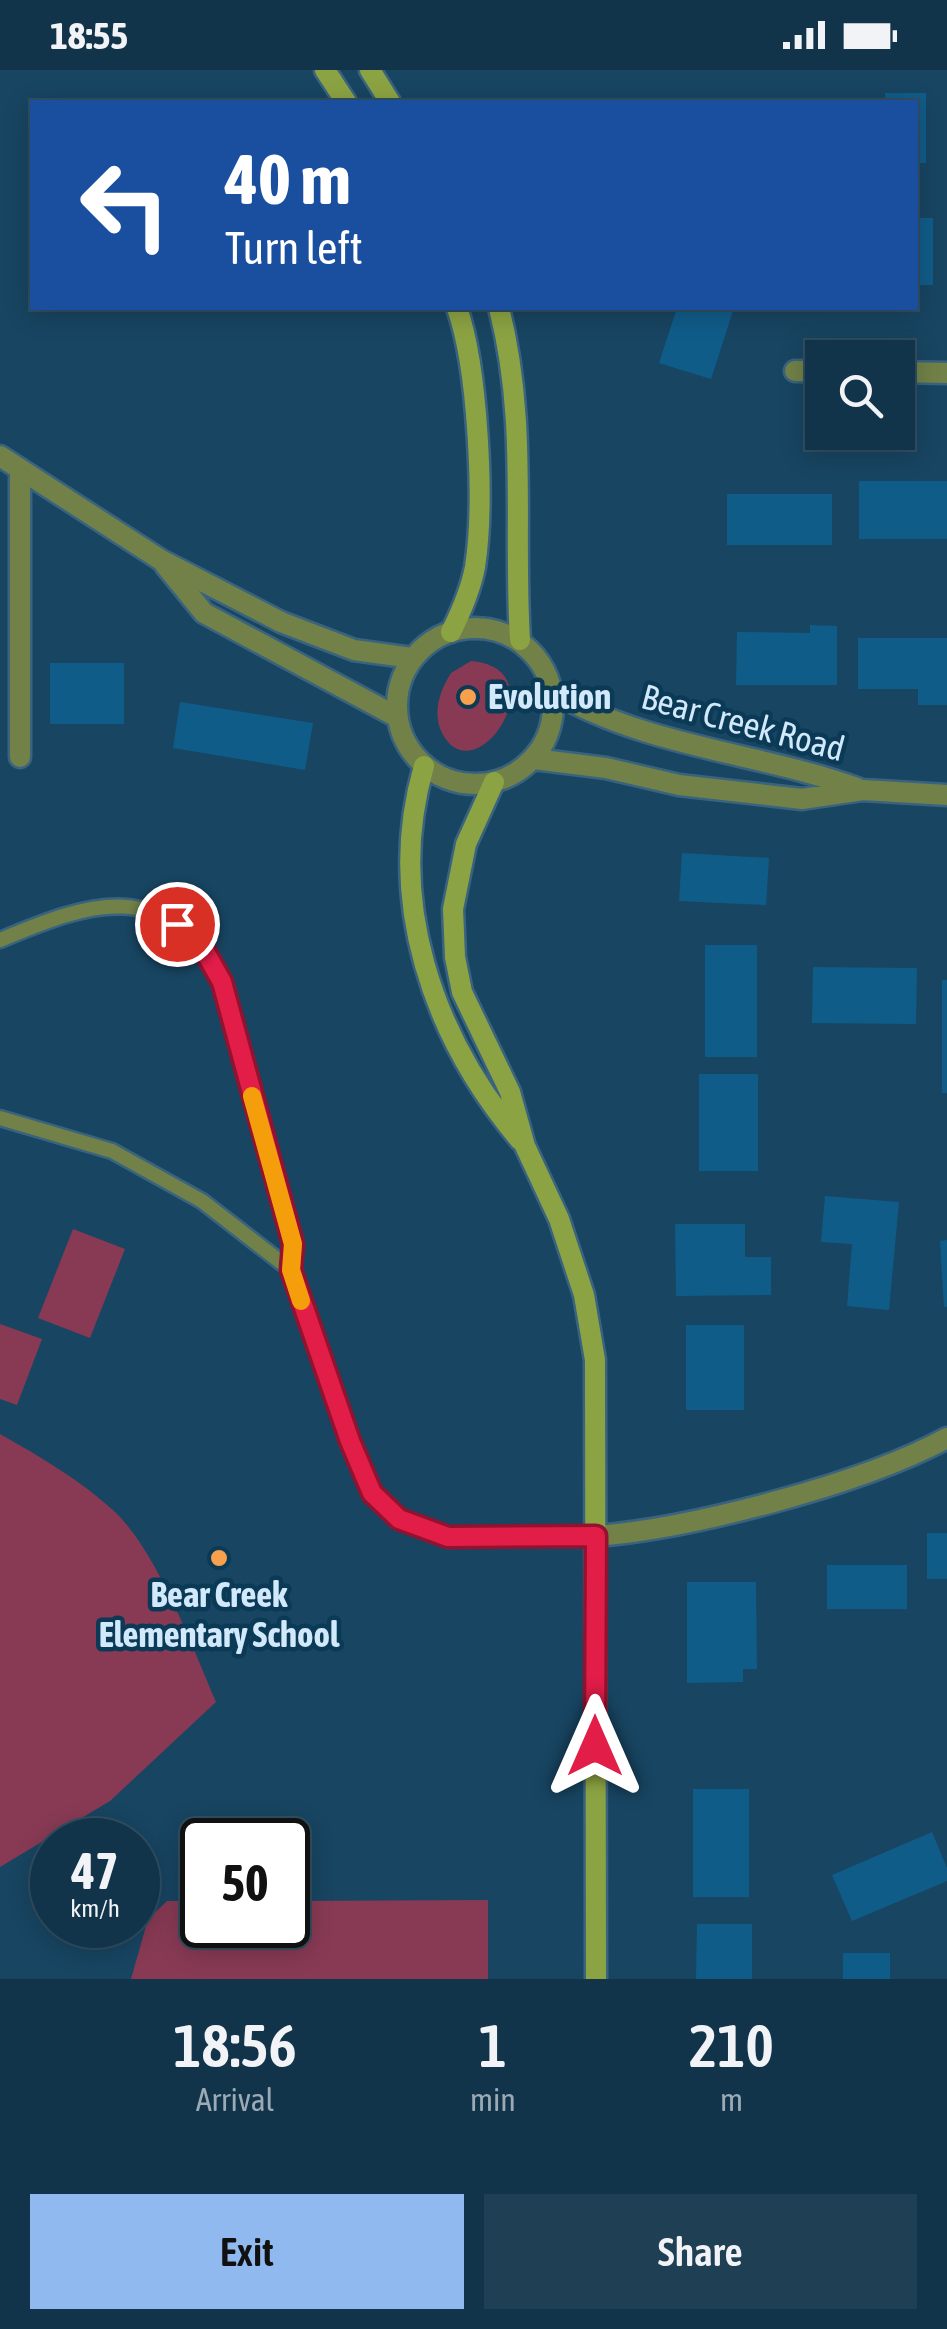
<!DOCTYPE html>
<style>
:root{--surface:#12344a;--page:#1f3f54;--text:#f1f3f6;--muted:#9caab5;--line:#314f62;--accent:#90b9f0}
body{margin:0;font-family:"Asap Condensed",sans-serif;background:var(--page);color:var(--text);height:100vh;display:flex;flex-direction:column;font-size:38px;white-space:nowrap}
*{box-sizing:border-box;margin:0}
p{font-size:32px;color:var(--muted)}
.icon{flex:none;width:55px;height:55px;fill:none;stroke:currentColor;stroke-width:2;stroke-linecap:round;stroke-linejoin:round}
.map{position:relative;height:1909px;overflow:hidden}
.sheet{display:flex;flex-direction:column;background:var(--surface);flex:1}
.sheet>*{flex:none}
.hud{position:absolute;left:30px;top:30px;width:888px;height:210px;border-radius:0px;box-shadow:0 5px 25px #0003,0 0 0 2px var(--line);background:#1a4fa0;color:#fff;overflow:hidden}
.controls{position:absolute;left:805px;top:270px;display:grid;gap:20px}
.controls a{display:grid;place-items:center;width:110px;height:110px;border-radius:0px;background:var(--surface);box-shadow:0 5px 25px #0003,0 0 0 2px var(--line);font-size:50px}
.speed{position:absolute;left:30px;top:1748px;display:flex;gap:20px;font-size:50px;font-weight:700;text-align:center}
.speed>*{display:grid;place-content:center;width:130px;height:130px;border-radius:50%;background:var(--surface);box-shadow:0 5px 25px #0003,0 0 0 2px var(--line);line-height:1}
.speed small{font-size:25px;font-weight:400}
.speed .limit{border:5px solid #111;border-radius:15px;background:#fff;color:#111}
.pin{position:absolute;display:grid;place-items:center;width:85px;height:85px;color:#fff;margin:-42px;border:5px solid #fff;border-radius:50%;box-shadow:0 2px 10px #0007}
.me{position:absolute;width:110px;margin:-55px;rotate:0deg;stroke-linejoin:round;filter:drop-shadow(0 0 8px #0008)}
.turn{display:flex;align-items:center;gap:35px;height:210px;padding:0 30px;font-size:45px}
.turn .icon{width:130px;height:130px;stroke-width:2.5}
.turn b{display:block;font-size:70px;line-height:85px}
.eta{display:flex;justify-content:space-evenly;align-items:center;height:170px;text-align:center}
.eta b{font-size:60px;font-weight:600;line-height:70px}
.primary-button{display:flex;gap:20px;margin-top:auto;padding:20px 30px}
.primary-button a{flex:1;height:115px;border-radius:0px;background:var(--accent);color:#111;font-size:40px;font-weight:600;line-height:115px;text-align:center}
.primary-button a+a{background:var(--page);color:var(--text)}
.status{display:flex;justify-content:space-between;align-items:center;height:70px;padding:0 50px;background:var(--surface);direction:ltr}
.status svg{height:28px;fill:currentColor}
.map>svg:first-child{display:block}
</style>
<div class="status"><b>18:55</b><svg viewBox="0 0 49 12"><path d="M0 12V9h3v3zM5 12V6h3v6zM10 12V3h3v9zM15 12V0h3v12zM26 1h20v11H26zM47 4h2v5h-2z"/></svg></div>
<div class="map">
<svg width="947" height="1909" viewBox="0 0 947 1909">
<rect width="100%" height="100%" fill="#184562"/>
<!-- green -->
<path fill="#883a54" d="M471,591C560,598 475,727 442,663C432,643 440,620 451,603Z
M73,1159L125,1179L90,1268L38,1248Z
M0,1254L42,1269L17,1335L0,1329Z
M0,1364C39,1386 82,1411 115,1442C157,1482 193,1578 216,1632L110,1731L0,1797Z
M488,1830V1909H131L148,1849L167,1831H202V1855H288V1831Z"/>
<!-- building -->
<path fill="#105c89" d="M885,23H926V93H915V32H885Z
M915,148H933V215H915Z
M677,238H734L711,309L659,293Z
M859,411H947V469H859Z
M727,424H832V475H727Z
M810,555L837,556V615H736L737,562L810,563Z
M858,568H947V635H918V619H858Z
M50,593H124V654H50Z
M180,632L313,653L305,700L173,678Z
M682,783L769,788L766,835L679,831Z
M705,875H757V987H705Z
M813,897L917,898L916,954L812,953Z
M942,910H947V1023H942Z
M699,1004H758V1101H699Z
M825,1126L899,1132L889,1240L847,1236L852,1174L821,1172Z
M675,1154H745V1187H771V1225L676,1226Z
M947,1170V1237H944L940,1171Z
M686,1255H744V1340H686Z
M927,1463H947V1509H927Z
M827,1495H907V1539H827Z
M687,1512H756L757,1599H743V1612L687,1613Z
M693,1719H749V1827H693Z
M932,1762L947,1798V1811L852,1851L832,1805Z
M697,1854H752V1909H696Z
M843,1883H890V1909H843Z"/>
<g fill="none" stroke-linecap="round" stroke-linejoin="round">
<defs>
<path id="service" d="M0,870C93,831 164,806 221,912L293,1174L291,1200
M0,1048L112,1081L202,1131L291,1200L349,1371L372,1423L399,1449L448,1467L597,1466"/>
<path id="minor" d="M795,301H822
M898,302L947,303
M20,399V687
M597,1466C693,1458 862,1414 947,1368"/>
<path id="tertiary" d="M0,386L161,490L281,552L354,580L412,588
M165,495L204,543L397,647
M397 636a78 78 0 1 1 156 0a78 78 0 1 1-156 0Z
M552,621C645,677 757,682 857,718
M534,689L606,698L679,715L802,729L863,720L947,725"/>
<path id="secondary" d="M325,0L346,32
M370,0L390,32
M499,238C528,351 513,456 520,570
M451,562C461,542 471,518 475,497C485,433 478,298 457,238
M424,696C385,830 433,967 520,1070
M494,712L466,774L453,839L455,887L462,922L510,1022L525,1076L559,1149L584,1225L595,1290L596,1909"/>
</defs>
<!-- service casing -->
<use href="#service" stroke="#39637e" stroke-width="19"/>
<!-- minor casing -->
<use href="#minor" stroke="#39637e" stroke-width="25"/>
<!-- tertiary casing -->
<use href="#tertiary" stroke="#39637e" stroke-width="25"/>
<!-- secondary casing -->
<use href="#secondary" stroke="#39637e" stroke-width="25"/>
<!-- service -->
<use href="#service" stroke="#718147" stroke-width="14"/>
<!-- minor -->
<use href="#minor" stroke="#718147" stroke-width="20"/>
<!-- tertiary -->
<use href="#tertiary" stroke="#718147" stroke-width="20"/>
<!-- secondary -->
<use href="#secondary" stroke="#8ca343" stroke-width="20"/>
</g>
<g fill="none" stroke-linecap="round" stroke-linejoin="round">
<defs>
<path id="route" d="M177,854L204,880L222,912L293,1174L291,1200L350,1371L372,1423L399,1449L448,1467L596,1466L595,1676"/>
</defs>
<!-- route casing -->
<use href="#route" stroke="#92132f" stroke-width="25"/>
<!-- route -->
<use href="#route" stroke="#e11d48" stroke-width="18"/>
<!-- slow -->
<path stroke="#f59e0b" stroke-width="18" d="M252,1026L293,1174L291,1200L301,1231"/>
</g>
<!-- markers -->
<g fill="#f9a04c" stroke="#0b3a57" stroke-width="4">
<circle cx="468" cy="627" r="10"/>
<circle cx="219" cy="1488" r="10"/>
</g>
<g text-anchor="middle" stroke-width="9" stroke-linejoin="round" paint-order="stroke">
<!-- poi labels -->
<g font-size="35" font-weight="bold" fill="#d2e9fb" stroke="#0b3a57" text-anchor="start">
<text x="488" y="639">Evolution</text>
<text x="219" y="1537" text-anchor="middle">Bear Creek<tspan x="219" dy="40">Elementary School</tspan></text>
</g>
<!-- street labels -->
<g font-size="35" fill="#d2e9fb" stroke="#0b3a57">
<text transform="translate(743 653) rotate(15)" y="12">Bear Creek Road</text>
</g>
</g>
</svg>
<div class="controls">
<a><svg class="icon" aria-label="search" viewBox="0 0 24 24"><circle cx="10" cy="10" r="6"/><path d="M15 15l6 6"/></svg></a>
</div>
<div class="speed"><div>47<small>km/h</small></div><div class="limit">50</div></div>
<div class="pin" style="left:177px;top:854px;background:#d93025"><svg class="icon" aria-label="arrive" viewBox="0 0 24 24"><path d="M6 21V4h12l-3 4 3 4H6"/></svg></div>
<svg class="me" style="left:595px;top:1676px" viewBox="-20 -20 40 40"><path d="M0-17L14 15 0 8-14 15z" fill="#e11d48" stroke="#fff" stroke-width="4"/></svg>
<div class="hud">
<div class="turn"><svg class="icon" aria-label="left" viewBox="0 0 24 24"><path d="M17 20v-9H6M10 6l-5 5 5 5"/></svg><div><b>40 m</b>Turn left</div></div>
</div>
</div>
<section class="sheet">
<div class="eta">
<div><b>18:56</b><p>Arrival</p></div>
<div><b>1</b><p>min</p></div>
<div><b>210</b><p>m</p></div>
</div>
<div class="primary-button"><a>Exit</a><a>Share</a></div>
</section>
